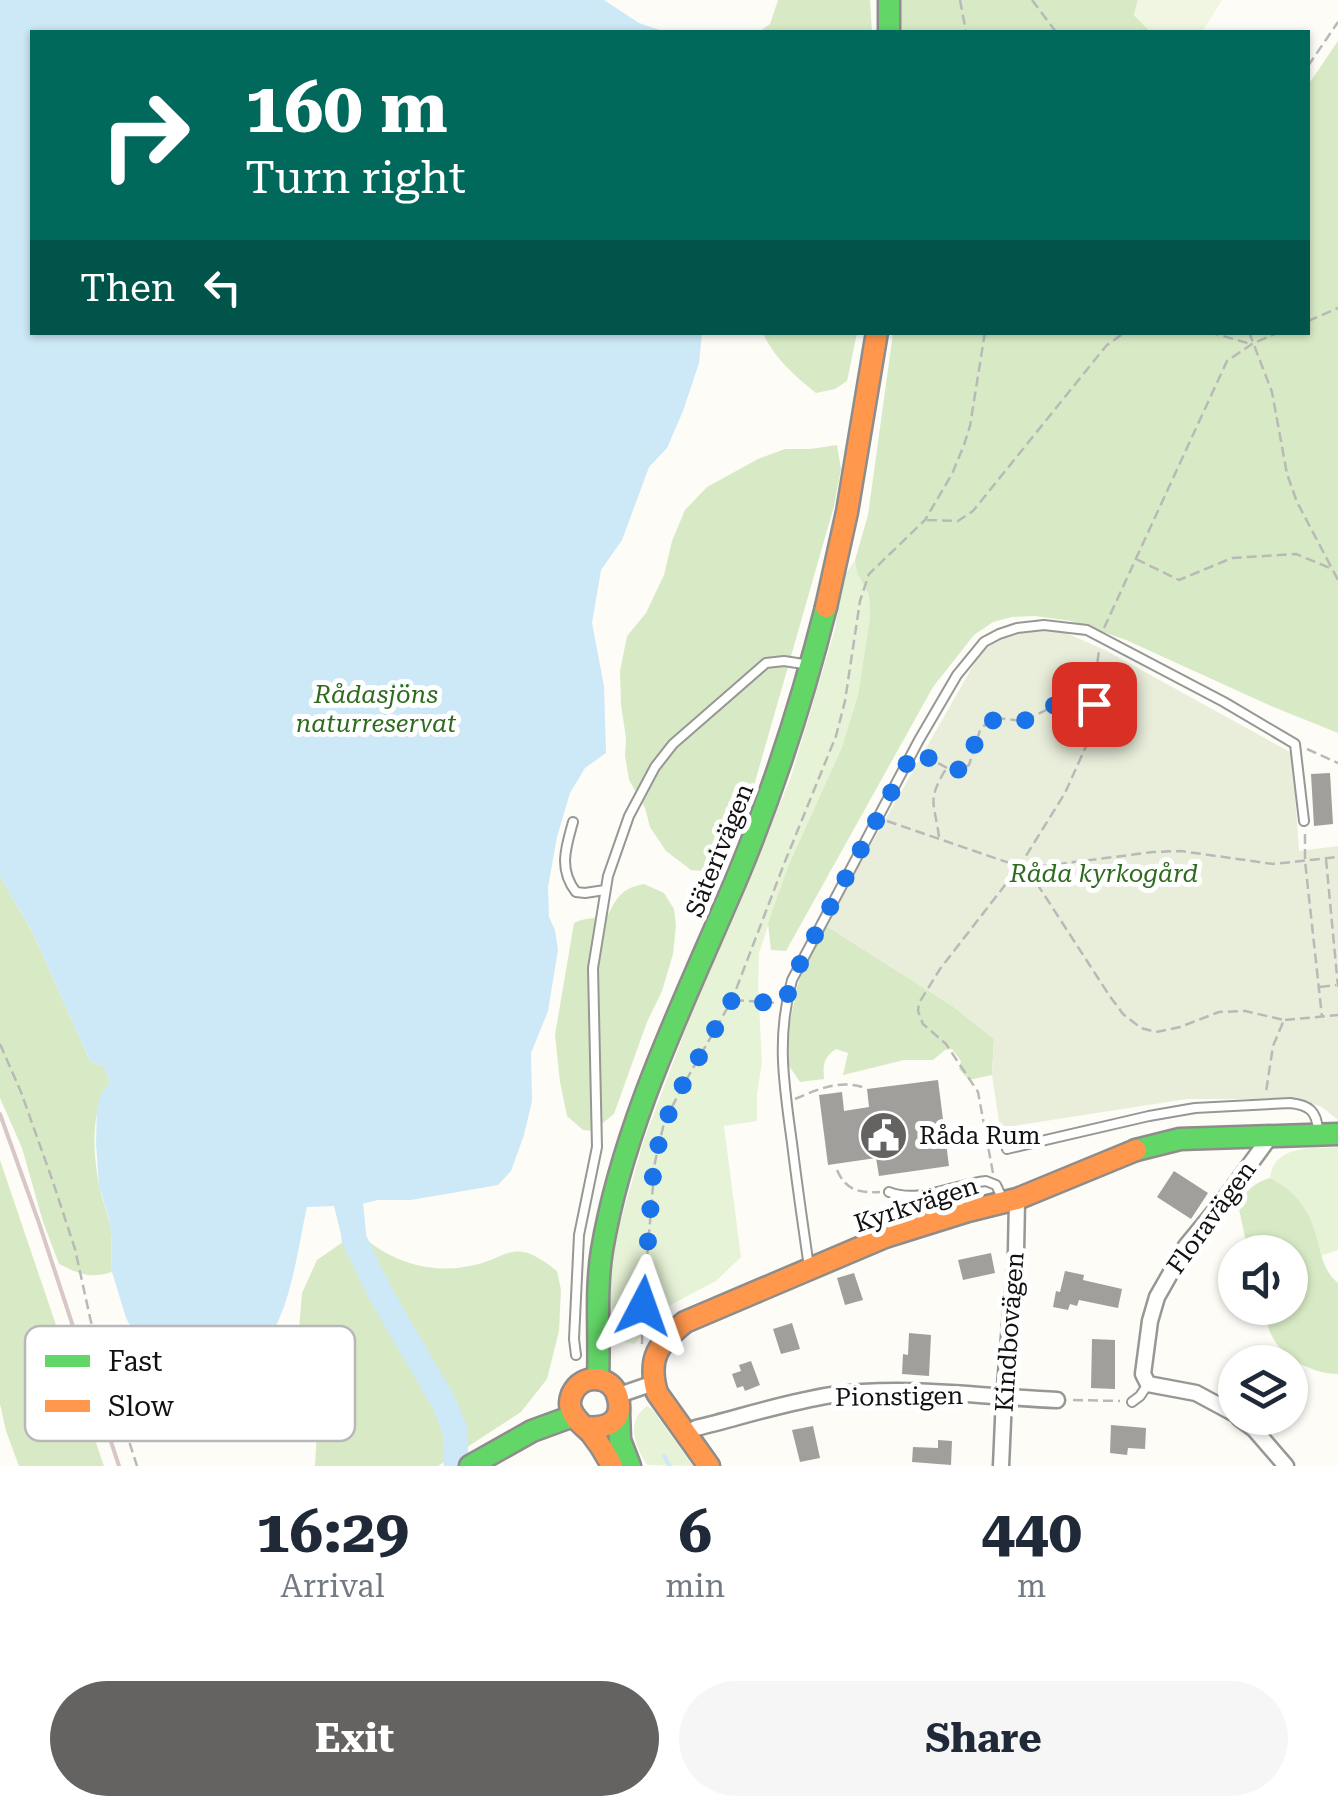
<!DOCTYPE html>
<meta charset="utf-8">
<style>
:root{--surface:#fff;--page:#f6f6f7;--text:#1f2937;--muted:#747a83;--accent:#646362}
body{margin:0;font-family:"Roboto Serif",serif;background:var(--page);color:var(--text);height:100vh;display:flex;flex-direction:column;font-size:38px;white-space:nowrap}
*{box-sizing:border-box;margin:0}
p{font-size:32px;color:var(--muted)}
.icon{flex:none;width:55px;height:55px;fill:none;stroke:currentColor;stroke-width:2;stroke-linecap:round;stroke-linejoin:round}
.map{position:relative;height:1466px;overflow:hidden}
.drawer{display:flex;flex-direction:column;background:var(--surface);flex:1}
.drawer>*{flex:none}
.top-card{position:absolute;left:30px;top:30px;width:1280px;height:305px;border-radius:0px;box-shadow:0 2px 8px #0004;background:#00695c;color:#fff;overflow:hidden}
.fabs{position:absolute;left:1218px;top:1235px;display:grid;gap:20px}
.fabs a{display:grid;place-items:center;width:90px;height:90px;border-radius:50%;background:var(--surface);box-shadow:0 2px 8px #0004;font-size:50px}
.pin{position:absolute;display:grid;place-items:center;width:85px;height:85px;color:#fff;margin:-42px;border-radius:20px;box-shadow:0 5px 15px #0006}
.me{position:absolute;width:110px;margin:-55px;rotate:4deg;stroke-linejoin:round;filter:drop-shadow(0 0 8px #0008)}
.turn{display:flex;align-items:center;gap:35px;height:210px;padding:0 50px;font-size:45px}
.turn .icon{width:130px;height:130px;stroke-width:2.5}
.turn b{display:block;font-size:70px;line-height:85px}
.then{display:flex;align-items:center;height:95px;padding:0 50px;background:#0003;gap:20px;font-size:38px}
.eta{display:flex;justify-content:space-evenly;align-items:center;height:170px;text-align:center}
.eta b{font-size:60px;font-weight:700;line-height:70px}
.primary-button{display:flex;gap:20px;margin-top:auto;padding:20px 50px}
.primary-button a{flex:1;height:115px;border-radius:60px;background:var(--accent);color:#fff;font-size:40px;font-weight:700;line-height:115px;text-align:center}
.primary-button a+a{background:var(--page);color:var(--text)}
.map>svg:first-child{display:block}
</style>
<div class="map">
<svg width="1338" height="1466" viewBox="0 0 1338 1466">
<rect width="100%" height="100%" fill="#fdfcf7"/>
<!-- green -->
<path fill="#e7f3d7" d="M855,560L857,573L869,595L870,617L858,695L842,747L789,864L759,953L758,986L762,1062L757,1094V1121L724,1126L741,1257L716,1281L655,1313L635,1344L619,1341L612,1316L610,1276L618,1230L644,1140L688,1023L790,780L835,629L843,578Z
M1338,1147V1250L1320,1256C1314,1224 1301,1192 1270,1178C1273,1145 1312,1148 1338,1147Z
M647,1406L652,1409L693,1466L647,1465C635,1446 625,1422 647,1406Z"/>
<!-- forest -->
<path fill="#d8eac5" d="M778,0H870L872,32H759L770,24Z
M901,0H1138L1134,15L1151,32H900Z
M1338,41V733L1271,706L1126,640L1071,621L1035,616L1012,617L993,622L974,635L933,687L786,951L771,950L768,923L789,864L842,747L858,695L870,617L869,595L857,573L855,560L868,515L893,333L1308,332V85Z
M763,333H857L847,381L835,389L816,393C795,376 774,358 763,333Z
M837,445L841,469L834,506L751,796L731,855L712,872L691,870L666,851L650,827L645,808L629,780L625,756L626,738L621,705L620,671L627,636L646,613L664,575L672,541L685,510L707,487L758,459L785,449H810Z
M0,876L33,933L90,1061L104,1067L110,1082C90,1108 93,1153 99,1184C101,1197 107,1210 110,1223C113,1239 111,1255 112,1272C90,1279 79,1274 59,1264L43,1222L22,1148L0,1098Z
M644,884L664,893L674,909L676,926L673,954L662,991L647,1022L614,1114L593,1131L583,1130L567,1116L560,1082L555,1035L574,923C586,917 596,919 608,915C617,896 623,888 644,884Z
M825,925L954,1007L994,1039L992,1075L969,1080L959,1069L961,1061L952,1049L945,1050L933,1060H904L843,1075L848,1053L836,1049C823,1058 823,1065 824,1079L800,1082L789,1066L784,1052L797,987L809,953Z
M0,1160L95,1440L104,1466H19L6,1431L0,1404Z
M1270,1178C1293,1189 1308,1208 1315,1232C1321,1251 1322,1270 1338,1283V1374C1312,1374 1280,1357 1270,1332C1267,1325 1266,1315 1264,1308H1290V1252H1248L1238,1204C1246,1191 1255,1182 1270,1178Z
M363,1237C391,1261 428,1273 464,1267C510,1261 510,1233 557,1271L561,1290L559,1331L547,1379L521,1412L438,1466H315L319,1394L313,1357L299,1330L302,1293L317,1260L343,1242Z"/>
<!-- cemetery -->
<path fill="#e9eedb" d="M1059,630L1105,650L1292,753L1299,851L1338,846V1120L1322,1107L1297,1099H1187L1000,1128L992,1075L994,1039L954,1007L825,925L982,650L1019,631Z"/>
<!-- pitch -->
<path fill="#f0f6e1" d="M1138,0H1222L1202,32H1151L1134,15Z"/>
<!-- water -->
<path fill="#cde8f7" d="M0,0H604L639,23L666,32H32V332L702,333L699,363L683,411L667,448L649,467L622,540L601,570L592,623L604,686L606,753L585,768L570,793L557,837L548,887L549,917L555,930L558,950L548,1011L531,1053L532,1101L524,1135L511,1171L498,1185L411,1200H378L361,1204L363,1237L343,1242L334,1206L307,1207C296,1256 290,1324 252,1360C235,1376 211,1385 190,1394L169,1382L153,1367L126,1318L112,1272V1241L109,1218L99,1186L96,1144L97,1106L101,1094L110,1082L104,1067L90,1061L33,933L0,876Z"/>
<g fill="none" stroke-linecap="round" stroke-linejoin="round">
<!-- stream -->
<path stroke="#cde8f7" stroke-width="4" d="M664,1456L670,1466"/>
<!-- river -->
<path stroke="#cde8f7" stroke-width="25" d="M351,1207L354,1239L380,1293L444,1403L455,1430L456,1466"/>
</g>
<!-- building -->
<path fill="#a19f9c" d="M1330,773L1333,824L1314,826L1311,774Z
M938,1080L949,1166L879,1176L876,1158L828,1165L819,1095L842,1092L844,1111L869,1107L867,1089Z
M1174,1171L1208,1193L1191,1219L1157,1197Z
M991,1253L995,1273L963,1280L958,1260Z
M1065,1271L1084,1275L1083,1280L1122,1289L1118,1308L1079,1300L1077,1306L1070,1304L1068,1310L1053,1307L1056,1291L1060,1292Z
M854,1273L863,1300L845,1305L837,1278Z
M792,1323L800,1349L781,1354L773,1329Z
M909,1333L931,1335L929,1376L902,1374L903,1354L908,1355Z
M1092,1339L1115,1340V1389L1091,1388Z
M751,1361L760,1385L745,1391L743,1386L737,1388L732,1374L741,1371L739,1365Z
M1111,1425L1146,1428L1145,1449L1128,1448L1127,1455L1110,1453Z
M813,1426L820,1458L800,1462L792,1430Z
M938,1440L952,1441L951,1465L912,1462L913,1447L938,1448Z"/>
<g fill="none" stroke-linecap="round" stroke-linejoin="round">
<defs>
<path id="lane" d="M573,822C566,847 558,869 576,892L585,893L605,890
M1007,1149L1149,1116L1195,1108L1290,1103C1309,1105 1317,1111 1318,1131
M889,1192C919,1204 956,1184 986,1181L996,1185L1004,1202
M809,1267C803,1226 797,1184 792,1143C784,1085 776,1037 792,980L919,740L957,675L984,642L999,634L1017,628L1044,625L1087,630L1224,702L1295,744L1304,821
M576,1355L574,1339L579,1235L597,1147L593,968L608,876L629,816L655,767L673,744L766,663L784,661L810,665
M1132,1402L1140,1396L1148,1384"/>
<path id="street" d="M619,1395L654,1383
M1235,1414L1196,1393L1148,1384L1143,1374L1150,1321L1157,1297L1186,1246L1223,1201L1270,1137
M1239,1418L1254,1429L1286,1466
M687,1434L696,1428C741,1417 786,1402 832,1395C906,1385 983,1397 1057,1400
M1001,1466L1004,1398L1016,1252L1017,1199"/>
<path id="fast" d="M889,0V32
M1136,1150L1180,1139L1338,1134
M598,1379C600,1336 595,1293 602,1250C624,1120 688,994 739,873C775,786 803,698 826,607
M619,1412L620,1440L630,1466
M470,1466L532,1431L573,1416"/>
<path id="slow" d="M826,607L847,512L877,332
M585,1427C605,1429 624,1423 618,1398C613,1375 582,1372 572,1394C570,1399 569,1404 571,1409C574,1419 584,1426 591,1433C599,1443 606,1454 612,1466
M709,1466L657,1393C647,1358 658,1344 685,1322L885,1237L968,1211L1017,1199L1136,1150"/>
</defs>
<!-- lane casing -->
<use href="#lane" stroke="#979795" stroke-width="12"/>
<!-- street casing -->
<use href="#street" stroke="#979795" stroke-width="19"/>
<!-- fast casing -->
<use href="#fast" stroke="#8e8d8b" stroke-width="25"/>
<!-- slow casing -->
<use href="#slow" stroke="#8e8d8b" stroke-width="25"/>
<!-- path -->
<path stroke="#b9b9b8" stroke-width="2.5" stroke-dasharray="10 5" stroke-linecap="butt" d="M960,0L966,32
M1032,0L1056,32
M1308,66L1338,22
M1308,321L1338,308
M1209,332L1251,344
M1249,332L1272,392L1287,474L1297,502L1338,580
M927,520L958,521L973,511L1106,346L1125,332
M1136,559L1179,580L1232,558L1296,554L1330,568
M1104,628L1227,361L1252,344L1279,332
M1307,749L1338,763
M925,756L947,768L961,770L969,765L980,730L987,723L996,718L1023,721L1063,702L1092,706
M887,821L1024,868L1032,876L1109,995L1123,1014L1141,1028L1156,1032L1180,1027L1219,1012L1245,1011L1284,1020L1273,1046L1266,1092
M1305,834V861L1322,1017
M939,837C935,804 926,801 946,769
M1326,859L1338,987
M1027,868L1153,852L1181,851L1273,864L1338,857
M1320,987L1336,985
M734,1000L776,1003
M1285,1020L1338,1015
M0,1044L21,1092L53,1182L75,1249L91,1322L137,1466
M795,1099C818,1089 841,1079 865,1088
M837,1170C846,1191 860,1193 880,1192
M993,1173L978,1092L946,1044L923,1024L918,1011L919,1003L940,969L1019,867L1065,793L1087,744L1099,650
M642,1344L643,1306L655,1162L664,1123L681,1089L732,1000L784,864L836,736L845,701L860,601L869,574L925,520L952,474L964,445L970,426L985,332
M1073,1400L1120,1401"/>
<!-- lane -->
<use href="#lane" stroke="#fffffe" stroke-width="8"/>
<!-- street -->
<use href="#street" stroke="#fffffe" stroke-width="14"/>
<!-- fast -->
<use href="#fast" stroke="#63d668" stroke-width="20"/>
<!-- slow -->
<use href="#slow" stroke="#ff974d" stroke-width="20"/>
<!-- rail -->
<path stroke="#d9c6c7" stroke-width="4" d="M0,1114L39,1223L119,1466"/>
</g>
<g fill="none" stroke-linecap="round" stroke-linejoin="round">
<!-- route -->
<path stroke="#1a73e8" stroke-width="18" stroke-dasharray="0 32.4" d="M643,1306L654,1162L664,1124L681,1088L732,1000L785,1004L792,980L805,954L914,750L947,768L961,770C977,760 971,742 981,728C993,713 1010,724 1026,720C1039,717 1049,705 1062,703C1072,701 1084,705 1094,706V704"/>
</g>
<!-- icons -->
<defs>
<symbol id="civic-disc" viewBox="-11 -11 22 22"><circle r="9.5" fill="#646362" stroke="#fff"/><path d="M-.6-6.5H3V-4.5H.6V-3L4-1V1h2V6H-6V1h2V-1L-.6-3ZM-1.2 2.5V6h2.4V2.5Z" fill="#fff"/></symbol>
</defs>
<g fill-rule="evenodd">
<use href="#civic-disc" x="856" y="1108" width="55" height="55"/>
</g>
<g text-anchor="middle" stroke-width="10" stroke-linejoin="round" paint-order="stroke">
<!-- park labels -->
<g font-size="25" font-style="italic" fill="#2f6b1f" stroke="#fff">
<text x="376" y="703">Rådasjöns<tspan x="376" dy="29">naturreservat</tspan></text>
<text x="1104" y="882">Råda kyrkogård</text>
</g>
<!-- street labels -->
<g font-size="25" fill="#111" stroke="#fff">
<text transform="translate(719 850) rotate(-68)" y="9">Säterivägen</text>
<text transform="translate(916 1204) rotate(-18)" y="9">Kyrkvägen</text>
<text transform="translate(1211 1217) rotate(-54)" y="9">Floravägen</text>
<text transform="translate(1009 1332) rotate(-86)" y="9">Kindbovägen</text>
<text transform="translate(899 1396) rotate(-1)" y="9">Pionstigen</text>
</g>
<!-- poi labels -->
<g font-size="25" fill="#111" stroke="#fff" text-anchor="start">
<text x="919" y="1144">Råda Rum</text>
</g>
</g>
<!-- legend -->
<rect x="25" y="1326" width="330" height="115" rx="15" fill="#fff" stroke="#b8b8b8" stroke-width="2.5"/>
<rect x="45" y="1355" width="45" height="12" fill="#63d668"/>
<rect x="45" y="1400" width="45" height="12" fill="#ff974d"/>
<g font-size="28" fill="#111">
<text x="108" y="1371">Fast</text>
<text x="108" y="1416">Slow</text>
</g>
</svg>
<div class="fabs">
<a><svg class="icon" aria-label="sound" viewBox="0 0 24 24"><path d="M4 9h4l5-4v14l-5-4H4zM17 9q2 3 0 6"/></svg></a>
<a><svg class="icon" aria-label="layers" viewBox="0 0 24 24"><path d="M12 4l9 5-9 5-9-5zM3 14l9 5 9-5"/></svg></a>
</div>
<div class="pin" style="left:1094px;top:704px;background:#d93025"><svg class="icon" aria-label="arrive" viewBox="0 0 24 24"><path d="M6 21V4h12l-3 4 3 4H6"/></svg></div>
<svg class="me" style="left:643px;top:1306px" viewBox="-20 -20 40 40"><path d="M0-17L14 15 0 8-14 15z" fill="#1a73e8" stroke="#fff" stroke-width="4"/></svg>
<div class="top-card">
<div class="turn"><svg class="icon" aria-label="right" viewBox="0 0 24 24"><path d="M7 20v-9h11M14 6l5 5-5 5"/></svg><div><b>160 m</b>Turn right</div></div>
<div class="then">Then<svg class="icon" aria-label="left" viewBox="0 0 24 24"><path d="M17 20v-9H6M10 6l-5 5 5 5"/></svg></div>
</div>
</div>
<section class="drawer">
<div class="eta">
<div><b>16:29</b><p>Arrival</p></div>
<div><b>6</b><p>min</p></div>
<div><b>440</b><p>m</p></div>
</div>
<div class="primary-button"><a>Exit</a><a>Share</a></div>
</section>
